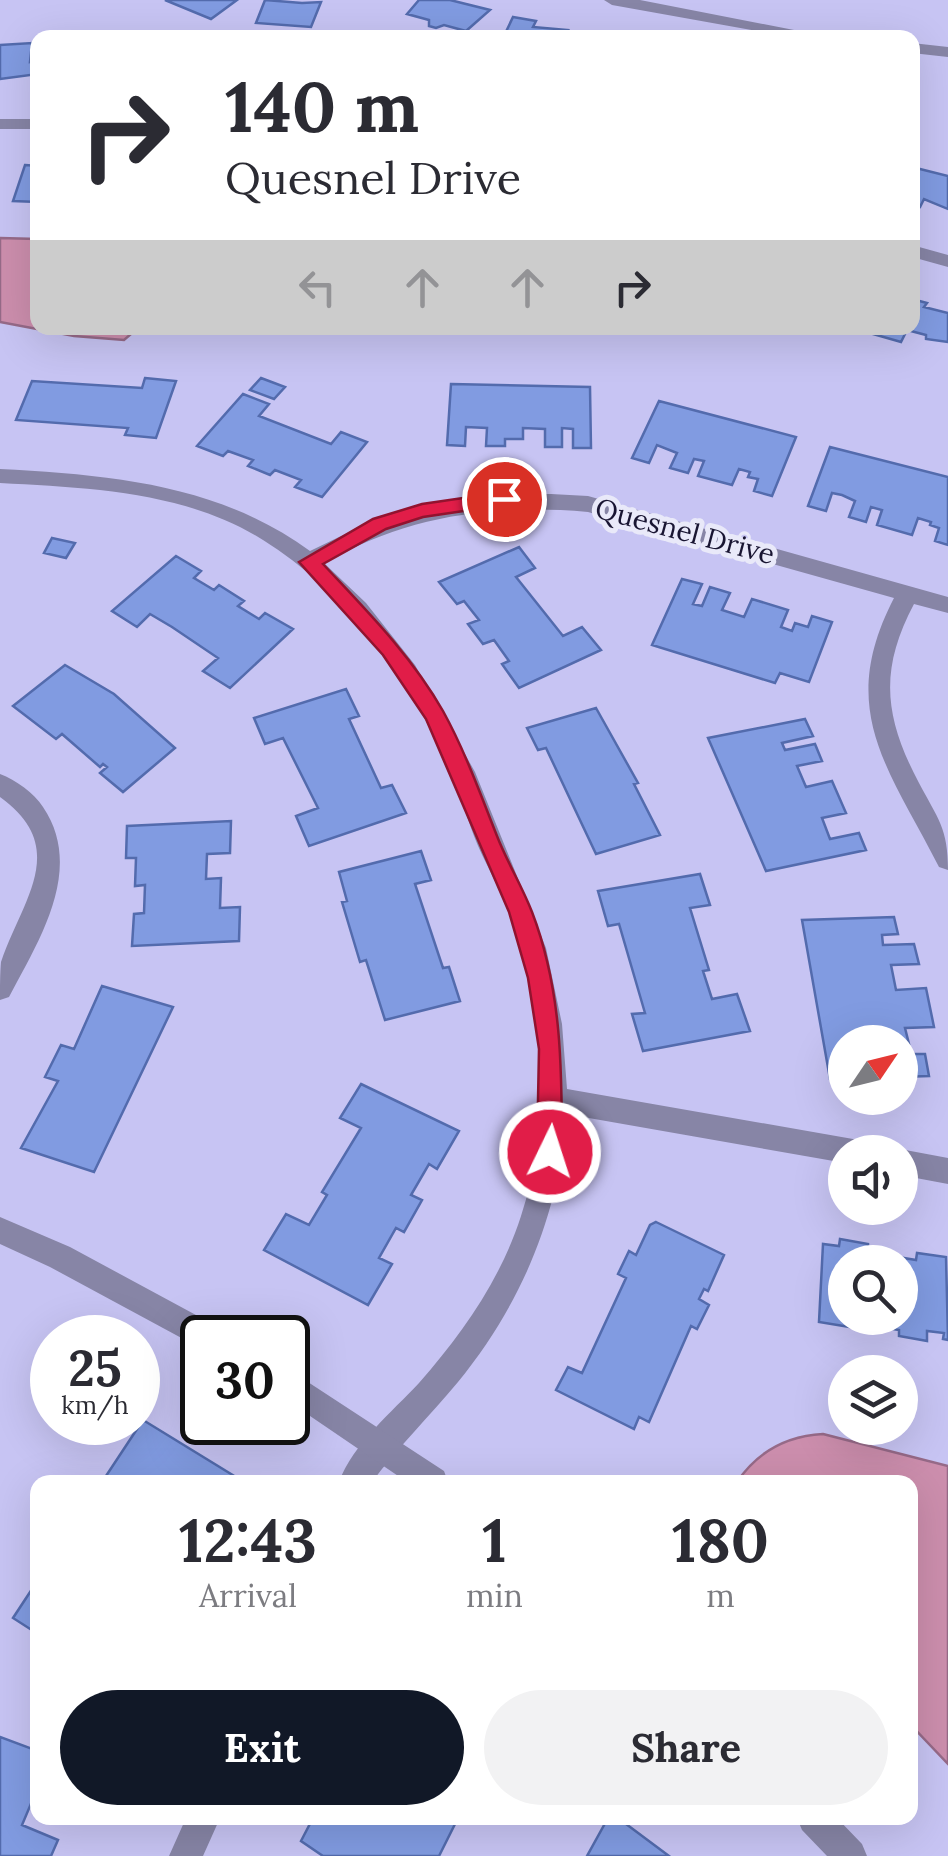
<!DOCTYPE html>
<style>
:root{--surface:#fff;--page:#f2f2f3;--text:#2b2b33;--muted:#7c7c81;--accent:#111827}
body{margin:0;font-family:Lora,serif;background:var(--page);color:var(--text);height:100vh;display:flex;flex-direction:column;font-size:38px;white-space:nowrap}
*{box-sizing:border-box;margin:0}
p{font-size:32px;color:var(--muted)}
.icon{flex:none;width:55px;height:55px;fill:none;stroke:currentColor;stroke-width:2;stroke-linecap:round;stroke-linejoin:round}
.map{position:relative;flex:1;overflow:hidden}
.sheet{position:absolute;left:30px;top:1475px;width:888px;height:350px;display:flex;flex-direction:column;background:var(--surface);border-radius:20px;box-shadow:0 10px 40px #0002}
.sheet>*{flex:none}
.guide{position:absolute;left:30px;top:30px;width:890px;height:305px;border-radius:20px;box-shadow:0 10px 40px #0002;background:#fff;color:var(--text);overflow:hidden}
.needle{width:65px;rotate:55deg}
.tools{position:absolute;left:828px;top:1025px;display:grid;gap:20px}
.tools a{display:grid;place-items:center;width:90px;height:90px;border-radius:50%;background:var(--surface);box-shadow:0 10px 40px #0002;font-size:50px}
.speed{position:absolute;left:30px;top:1315px;display:flex;gap:20px;font-size:50px;font-weight:700;text-align:center}
.speed>*{display:grid;place-content:center;width:130px;height:130px;border-radius:50%;background:var(--surface);box-shadow:0 10px 40px #0002;line-height:1}
.speed small{font-size:25px;font-weight:400}
.speed .limit{border:5px solid #111;border-radius:15px;background:#fff;color:#111}
.pin{position:absolute;display:grid;place-items:center;width:85px;height:85px;color:#fff;margin:-42px;border:5px solid #fff;border-radius:50%;box-shadow:0 2px 10px #0007}
.me{position:absolute;width:110px;margin:-55px;rotate:4deg;stroke-linejoin:round;filter:drop-shadow(0 0 8px #0008)}
.turn{display:flex;align-items:center;gap:35px;height:210px;padding:0 30px;font-size:45px}
.turn .icon{width:130px;height:130px;stroke-width:2.5}
.turn b{display:block;font-size:70px;line-height:85px}
.lanes{display:flex;align-items:center;height:95px;padding:0 30px;background:#0003;justify-content:center;gap:50px;direction:ltr}
.lanes .off{opacity:.35}
.eta{display:flex;justify-content:space-evenly;align-items:center;height:170px;text-align:center}
.eta b{font-size:60px;font-weight:700;line-height:70px}
.cta{display:flex;gap:20px;margin-top:auto;padding:20px 30px}
.cta a{flex:1;height:115px;border-radius:60px;background:var(--accent);color:#fff;font-size:40px;font-weight:700;line-height:115px;text-align:center}
.cta a+a{background:var(--page);color:var(--text)}
.map>svg:first-child{display:block}
</style>
<div class="map">
<svg width="948" height="1856" viewBox="0 0 948 1856">
<rect width="100%" height="100%" fill="#c7c4f3"/>
<!-- water -->
<path fill="#cc8ead" stroke="#966a88" stroke-width="2.5" d="M0,238L37,239L38,328H138L124,340L74,336L0,322Z
M823,1434L948,1466V1764L910,1724V1482H737C758,1451 786,1436 823,1434Z"/>
<!-- building -->
<path fill="#819be1" stroke="#536bad" stroke-width="2.5" fill-rule="evenodd" d="M165,0H237L211,19Z
M265,0L302,3L321,2L311,27L256,23Z
M419,0H450L490,10L466,31L444,25L436,28L429,26V20L407,14Z
M513,17L536,21L533,27L568,30L564,38H503Z
M32,43L30,62L38,61V74L0,79V45Z
M25,165L38,166V202L13,201Z
M912,167L948,176V209L924,199L920,207L912,205Z
M912,299L927,303L924,307L948,313V342L926,339V335L907,330L901,342L873,334L877,328H912Z
M145,378L176,381L156,438L125,435L128,428L16,420L32,381L142,388Z
M261,378L285,387L274,399L250,390Z
M451,384L590,387L591,448H573V429L562,428V447H545V429L523,428V439H505V446H486L487,428L466,427L465,446L447,445Z
M243,394L269,404L259,416L331,444L341,432L367,442L322,497L295,487L301,480L275,470L270,475L248,466L253,460L228,451L223,456L197,446Z
M659,401L796,437L772,496L754,491L758,479L748,477L750,472L739,469L732,485L698,476L704,461L694,459L688,473L670,468L677,453L657,445L649,463L632,458Z
M830,447L948,477V545L935,541L939,528L930,525L931,522L918,518L912,535L877,525L882,510L871,507L866,522L849,517L855,501L842,495L832,493L826,511L808,506Z
M52,538L75,543L66,558L44,553Z
M519,547L535,568L516,577L563,636L582,627L601,650L519,688L502,664L509,661L494,640L483,644L468,624L479,620L464,601L457,604L439,582Z
M176,556L201,571L194,578L214,590L219,585L244,601L238,606L259,619L265,613L293,629L230,688L203,671L218,658L172,627L150,614L137,627L112,611Z
M682,579L702,584L693,604L702,606L710,587L730,593L722,610L744,617L752,599L788,610L781,627L792,631L795,623L808,627L812,616L832,622L809,682L780,673L775,683L652,645Z
M65,665L114,694L175,748L123,792L100,773L107,767L103,764L100,767L62,734L56,739L13,706Z
M346,689L359,716L349,719L381,788L392,785L406,813L309,846L296,816L318,808L283,738L265,744L254,718Z
M596,708L638,783L634,784L660,835L596,854L546,748L538,750L527,728Z
M805,719L813,736L782,743L785,750L815,744L822,761L797,766L806,787L832,781L846,813L822,818L830,839L859,833L866,850L766,871L708,738Z
M231,821L230,853L207,854L206,879L221,878L220,908L240,907L239,941L132,946L134,914L144,913L145,885L135,886L136,858H126L127,826Z
M421,851L431,880L415,884L443,968L449,967L460,1001L385,1020L366,960L360,962L342,902L347,901L339,872Z
M700,874L710,905L690,908L709,970L703,971L712,999L737,994L750,1031L643,1051L632,1014L645,1013L619,924L608,926L598,891Z
M894,917L898,934L882,935L883,945L914,944L919,964L891,965L896,990L926,988L934,1027L905,1028L909,1044H904L907,1054H925L929,1076L900,1077V1042H845V1079H830L802,920Z
M102,986L173,1007L94,1172L21,1148L58,1081L45,1077L61,1045L74,1049Z
M361,1084L459,1131L437,1169L429,1164L411,1195L422,1200L404,1232L396,1228L379,1258L392,1264L368,1305L264,1250L286,1214L309,1225L327,1195L322,1192L361,1128L340,1118Z
M656,1222L724,1255L708,1291L704,1289L699,1299L709,1305L697,1329L691,1326L649,1422L639,1417L634,1429L556,1390L568,1367L582,1373L626,1278L618,1274L629,1251L636,1255L650,1225Z
M840,1239L868,1244V1252L916,1260L917,1253L946,1257L948,1340L943,1339L944,1333L927,1331V1341L899,1336V1330L875,1326L874,1331L819,1322L823,1244L839,1246ZM845,1262H900V1318H845Z
M143,1420L244,1482H102Z
M38,1580V1634L13,1618Z
M0,1737L38,1751V1787L22,1825L58,1840L51,1856H0Z
M313,1818H458L439,1856H323L301,1841Z
M608,1818H618L669,1856H587Z"/>
<g fill="none" stroke-linecap="round" stroke-linejoin="round">
<!-- minor -->
<path fill="#8785a6" fill-rule="evenodd" d="M604,0H640L835,38H796L612,5Z
M912,43L948,47V57L912,53Z
M0,119H38V129H0Z
M912,245L948,255V267L912,257Z
M0,469C111,475 218,484 310,551L368,523L409,509L478,495L551,494L588,496L948,597V613L914,604C879,670 884,717 919,783C938,819 948,828 948,870L939,867C888,767 836,710 894,598L588,512C493,504 408,515 324,563L366,603L415,665L475,772L546,948L562,1024L567,1089L853,1139L863,1143L866,1152H845V1163L566,1114C560,1213 521,1305 458,1382C430,1416 398,1447 372,1482H339C353,1444 392,1412 419,1383C462,1334 501,1279 521,1216C553,1118 544,1009 509,912C499,886 484,862 474,836C466,815 460,793 451,772C412,682 348,593 263,540C185,491 89,488 0,483Z
M0,774C16,780 34,793 43,807C85,869 39,940 9,997L0,1000C0,988 0,973 1,962C22,900 71,848 0,797Z
M900,1149L948,1158V1184L900,1175V1152H892Z
M186,1818H220L203,1856H169Z"/>
<!-- tertiary -->
<path fill="#8785a6" fill-rule="evenodd" d="M0,1217L70,1247L220,1328L224,1338H202L200,1348L50,1267L0,1244Z
M288,1369L444,1471L448,1482H407L288,1401Z
M797,1818H837L862,1844L867,1856H827L802,1830Z"/>
</g>
<!-- route -->
<path fill="#e11d48" stroke="#92132f" stroke-width="2.5" d="M504,492L514,499L511,504L423,517L386,529L323,564C366,610 411,655 443,711C465,751 480,793 497,836C507,862 522,886 532,912C562,990 562,1070 562,1152L558,1160L550,1163L541,1160L537,1152L539,1049L528,978L509,912L426,719L383,655L299,562L373,519L422,504Z"/>
<g text-anchor="middle" stroke-width="10" stroke-linejoin="round" paint-order="stroke">
<!-- street labels -->
<g font-size="28" fill="#191532" stroke="#e9e9f9">
<text transform="translate(685 531) rotate(15)" y="10">Quesnel Drive</text>
</g>
</g>
</svg>
<div class="tools">
<a><svg class="needle" viewBox="-14 -14 28 28"><path d="M0-13l5 13h-10z" fill="#e53935"/><path d="M0 13l5-13h-10z" fill="#7c7c81"/></svg></a>
<a><svg class="icon" aria-label="sound" viewBox="0 0 24 24"><path d="M4 9h4l5-4v14l-5-4H4zM17 9q2 3 0 6"/></svg></a>
<a><svg class="icon" aria-label="search" viewBox="0 0 24 24"><circle cx="10" cy="10" r="6"/><path d="M15 15l6 6"/></svg></a>
<a><svg class="icon" aria-label="layers" viewBox="0 0 24 24"><path d="M12 4l9 5-9 5-9-5zM3 14l9 5 9-5"/></svg></a>
</div>
<div class="speed"><div>25<small>km/h</small></div><div class="limit">30</div></div>
<div class="pin" style="left:504px;top:499px;background:#d93025"><svg class="icon" aria-label="arrive" viewBox="0 0 24 24"><path d="M6 21V4h12l-3 4 3 4H6"/></svg></div>
<svg class="me" style="left:550px;top:1152px" viewBox="-20 -20 40 40"><circle r="17" fill="#e11d48" stroke="#fff" stroke-width="3"/><path d="M0-11L8 9 0 5-8 9z" fill="#fff"/></svg>
<div class="guide">
<div class="turn"><svg class="icon" aria-label="right" viewBox="0 0 24 24"><path d="M7 20v-9h11M14 6l5 5-5 5"/></svg><div><b>140 m</b>Quesnel Drive</div></div>
<div class="lanes"><svg class="icon off" aria-label="left" viewBox="0 0 24 24"><path d="M17 20v-9H6M10 6l-5 5 5 5"/></svg><svg class="icon off" aria-label="ahead" viewBox="0 0 24 24"><path d="M12 20V5M6 11l6-6 6 6"/></svg><svg class="icon off" aria-label="ahead" viewBox="0 0 24 24"><path d="M12 20V5M6 11l6-6 6 6"/></svg><svg class="icon" aria-label="right" viewBox="0 0 24 24"><path d="M7 20v-9h11M14 6l5 5-5 5"/></svg></div>
</div>
<section class="sheet">
<div class="eta">
<div><b>12:43</b><p>Arrival</p></div>
<div><b>1</b><p>min</p></div>
<div><b>180</b><p>m</p></div>
</div>
<div class="cta"><a>Exit</a><a>Share</a></div>
</section>
</div>
